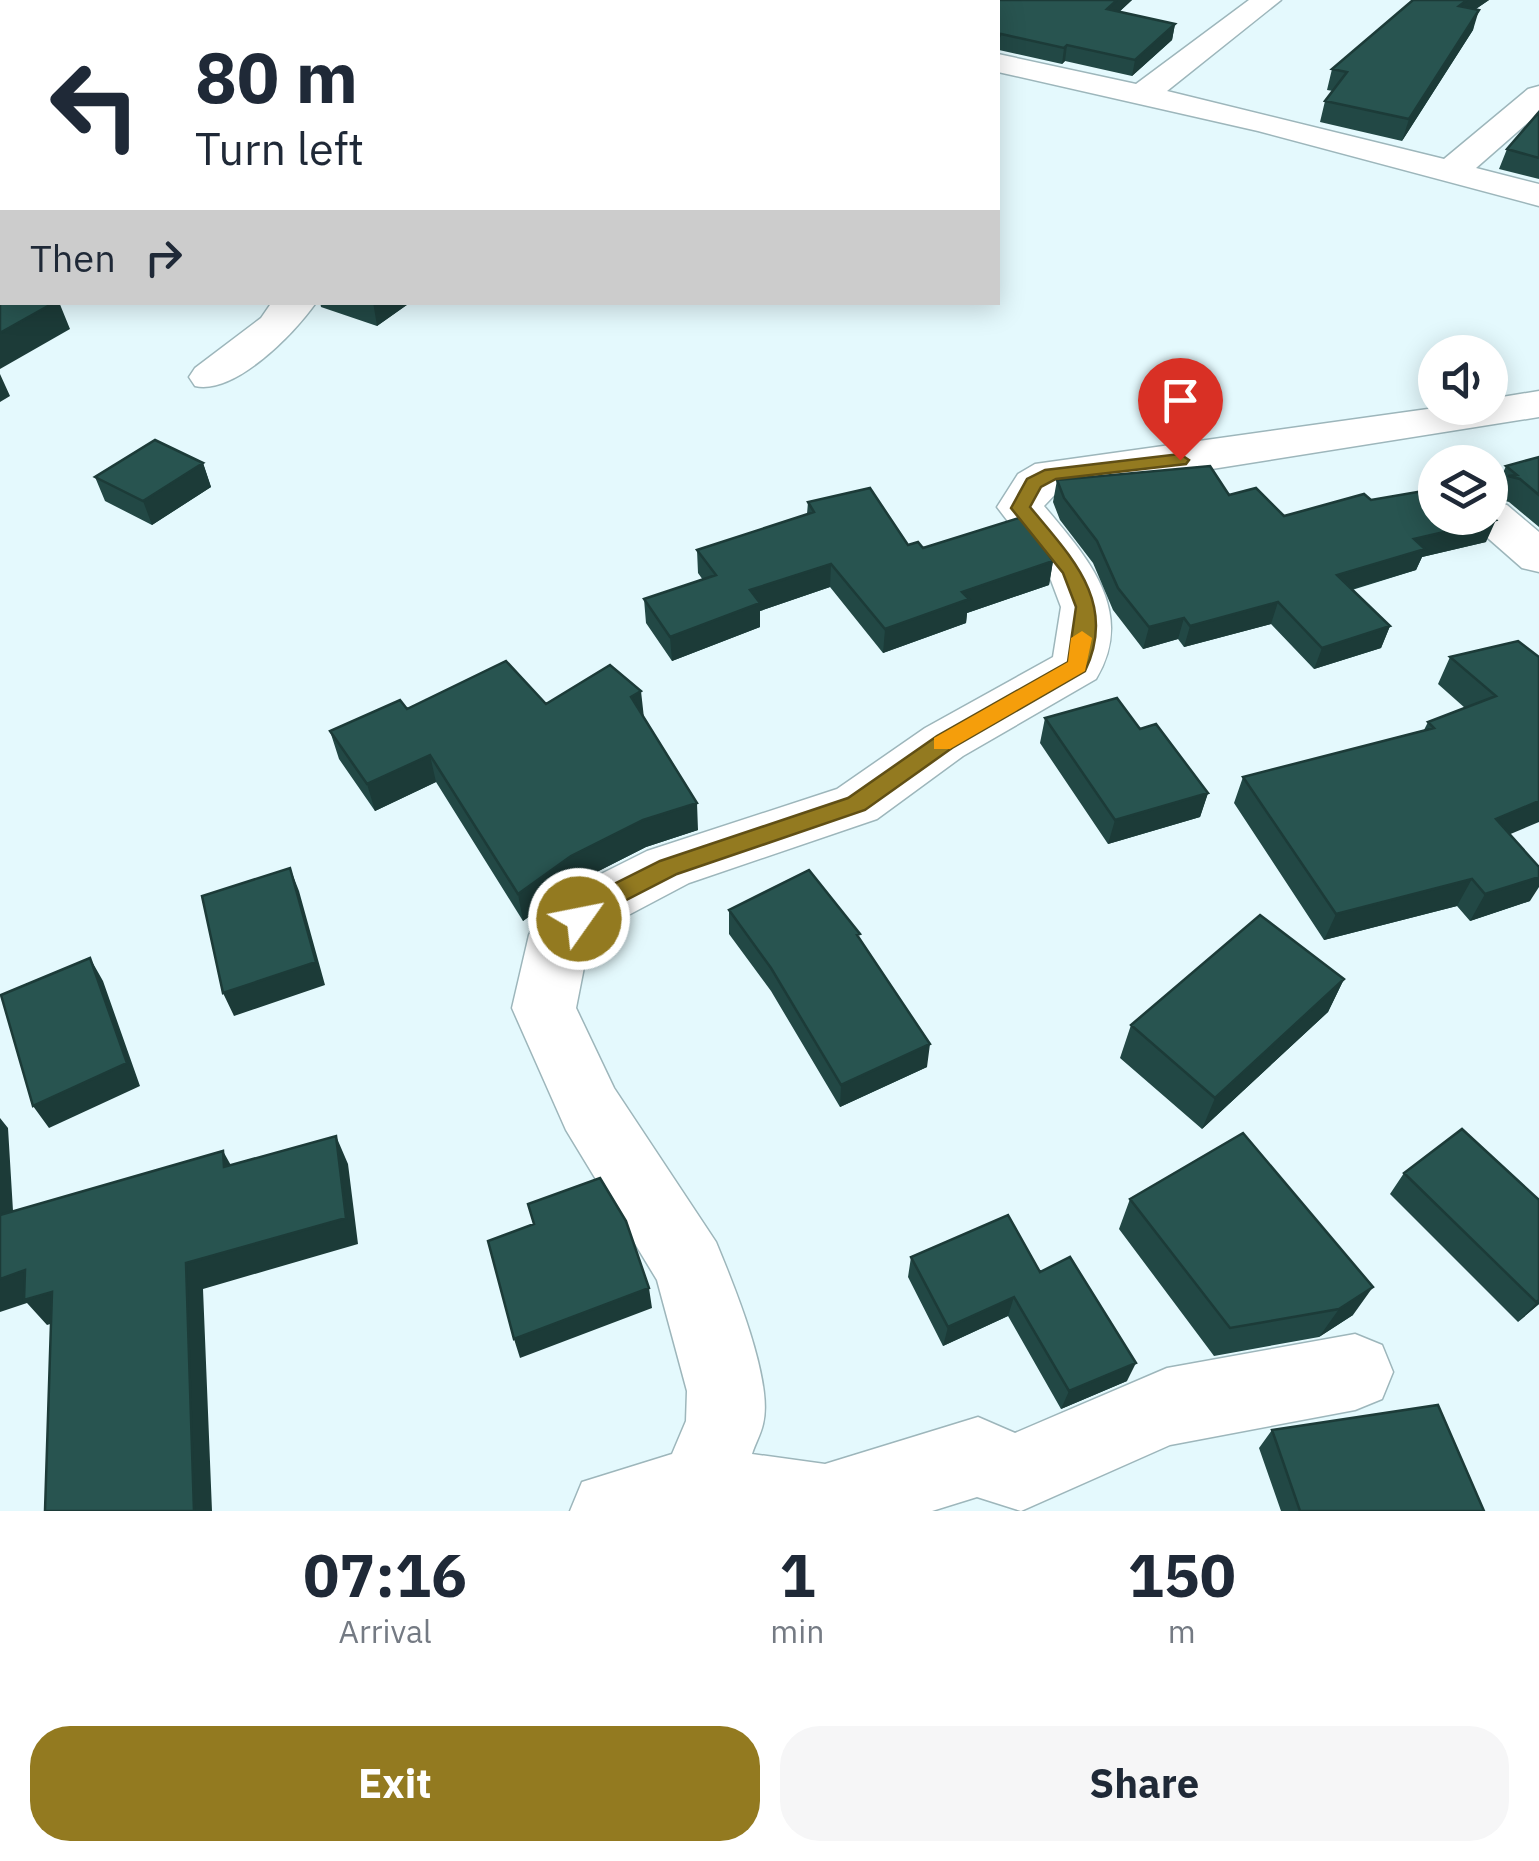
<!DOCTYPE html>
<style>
:root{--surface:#fff;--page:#f6f6f7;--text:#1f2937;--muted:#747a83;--accent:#937a20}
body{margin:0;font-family:"IBM Plex Sans",sans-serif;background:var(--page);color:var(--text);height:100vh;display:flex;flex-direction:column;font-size:38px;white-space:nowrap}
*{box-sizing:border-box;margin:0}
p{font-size:32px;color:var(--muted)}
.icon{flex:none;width:55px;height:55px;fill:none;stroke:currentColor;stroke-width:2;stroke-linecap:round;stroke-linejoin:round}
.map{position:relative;height:1511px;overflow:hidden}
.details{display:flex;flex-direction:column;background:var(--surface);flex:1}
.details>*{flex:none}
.guide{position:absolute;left:0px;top:0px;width:1000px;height:305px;box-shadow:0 5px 25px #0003;background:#fff;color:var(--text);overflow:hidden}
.fabs{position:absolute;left:1418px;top:335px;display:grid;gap:20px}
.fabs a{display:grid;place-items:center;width:90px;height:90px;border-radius:50%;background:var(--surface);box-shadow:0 5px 25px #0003;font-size:50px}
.pin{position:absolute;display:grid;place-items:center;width:85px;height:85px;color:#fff;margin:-102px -42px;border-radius:50% 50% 50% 0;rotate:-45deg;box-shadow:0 0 10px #0007}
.pin .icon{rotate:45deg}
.me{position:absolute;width:110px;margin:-55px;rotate:57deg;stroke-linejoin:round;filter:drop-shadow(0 0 8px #0008)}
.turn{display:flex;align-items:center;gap:35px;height:210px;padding:0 30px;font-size:45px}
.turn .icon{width:130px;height:130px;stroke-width:2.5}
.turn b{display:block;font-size:70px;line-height:85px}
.then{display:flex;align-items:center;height:95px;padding:0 30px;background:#0003;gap:20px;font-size:38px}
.eta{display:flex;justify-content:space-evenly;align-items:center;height:170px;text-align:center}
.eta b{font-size:60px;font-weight:700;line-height:70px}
.action{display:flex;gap:20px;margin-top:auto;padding:20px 30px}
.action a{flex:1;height:115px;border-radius:40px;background:var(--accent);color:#fff;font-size:40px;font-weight:700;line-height:115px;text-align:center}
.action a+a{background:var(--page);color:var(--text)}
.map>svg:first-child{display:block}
</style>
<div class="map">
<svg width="1539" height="1511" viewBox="0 0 1539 1511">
<rect width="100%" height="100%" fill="#e4f9fd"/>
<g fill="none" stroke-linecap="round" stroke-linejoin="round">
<defs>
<path id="minor" d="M378,0H412L413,2H379Z
M1249,0H1281L1167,91L1444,159L1528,89L1539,86V113L1476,168L1539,184V206L1258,131L998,72V54L1136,84Z
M0,205L2,206V228L0,227Z
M272,302L315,304C293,335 234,395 195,386L189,377L195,368L261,318Z
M1539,391V417L1212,469L1063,486L1044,506C1086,556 1137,611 1096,679L963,756L877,819L689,883L619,920L588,947L576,1008L614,1088L716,1242C733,1283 774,1382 763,1424C761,1434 755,1444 752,1454L825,1464L978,1417L1015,1433L1167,1368L1355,1334L1382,1345L1393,1372L1382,1399L1355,1410L1170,1445L1021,1511L977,1497L932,1511H570L582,1482L672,1454L686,1421L687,1391L657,1280L566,1130L512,1008L529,935L538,917L577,886L647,851L837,789L925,728L1053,657L1061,607L1049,575L997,507L1018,474L1035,464L1435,408H1490V399Z
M1490,501L1507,505L1539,532V572L1522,568L1473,525L1468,518H1490Z"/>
</defs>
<!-- minor casing -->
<use href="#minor" stroke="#9db6bb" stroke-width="3"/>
<!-- minor -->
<use href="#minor" fill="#fff" fill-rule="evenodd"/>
</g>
<!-- wall -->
<path fill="#224845" d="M39,0H160L161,2H46Z
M513,0H1132L1119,12L1175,24L1172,40L1132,76L1065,61L1062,64L999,50L998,2H513Z
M1413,0H1489L1476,9L1473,30L1402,141L1320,122L1325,101L1333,91L1327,90L1332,69Z
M2,22V96L0,95V23Z
M1539,112V179L1499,169L1507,149Z
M320,302H411L377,326L321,307Z
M1539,457V527L1509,502L1498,499L1501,493L1496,489L1506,466Z
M203,463L211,487L152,525L105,501L95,477Z
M1057,480L1229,495L1284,516L1371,500L1486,542L1422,557L1416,570L1352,590L1390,626L1381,648L1314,669L1271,624L1184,647L1178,639L1143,649L1113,610L1093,563L1060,520L1053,502Z
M808,502L908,545L1053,561L1049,585L967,613L966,623L883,653L830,587L760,611V627L672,661L646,623L644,599L703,580L698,573L697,550L807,514Z
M1518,641L1510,834L1530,901L1470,921L1457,906L1324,940L1234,803L1243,777L1424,730L1428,722L1465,708L1438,684L1450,657Z
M546,704L644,717L698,830L646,847L575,883L523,921L436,782L375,811L339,759L330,731L407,709Z
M1045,718L1140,729L1208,793L1200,817L1108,844L1040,743Z
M729,910L860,940L927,1067L840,1107L771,991L729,934Z
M1344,979L1328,1012L1202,1129L1120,1058L1131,1025Z
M1404,1173L1539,1200V1304L1518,1322L1390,1194Z
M1130,1199L1353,1315L1319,1337L1214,1356L1119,1229Z
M911,1257L1040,1272L1127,1381L1061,1409L1008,1316L943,1346L908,1277Z
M1272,1430L1484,1511H1281L1259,1448Z"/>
<!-- shaded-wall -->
<path fill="#1c3b38" d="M122,0H160L161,2H115Z
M1117,0H1132L1105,25L1107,9Z
M1467,0H1489L1452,25L1459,6Z
M1479,10L1473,30L1402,141L1409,119Z
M1175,24L1172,40L1132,76L1135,60Z
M1067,45L1065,61L1062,64L1064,48Z
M55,302H59L70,329L0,369V333Z
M373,302H411L377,326Z
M0,374L10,396L0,402Z
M203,463L211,487L152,525L143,501Z
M1496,520L1486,542L1422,557L1416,570L1329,596L1337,575L1414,539Z
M1053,561L1049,585L967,613L966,623L883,653L885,629L962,592Z
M831,564L830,587L760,611V627L672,661L670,637L750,590Z
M1278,602L1271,624L1184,647L1190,626Z
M1184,618L1178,639L1143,649L1149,627Z
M1390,626L1381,648L1314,669L1322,648Z
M641,691L644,718L631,697Z
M430,755L436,782L375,811L367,784Z
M1208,793L1200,817L1108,844L1115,820Z
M1539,801V822L1482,846L1496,819Z
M697,803L698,830L646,847L575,883L523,921L518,894L571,856L643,820Z
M290,868L299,891L325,985L234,1016L223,993Z
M1539,877V887L1530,901L1470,921L1485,894Z
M1472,879L1457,906L1324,940L1336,914Z
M90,958L103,981L140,1086L49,1128L33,1106Z
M1344,979L1328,1012L1202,1129L1215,1098Z
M930,1044L927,1067L840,1107L841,1085Z
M0,1118L8,1128L15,1244L0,1227Z
M336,1136L348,1164L358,1244L203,1289L212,1511H194L186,1263Z
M223,1151L238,1178L224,1167Z
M25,1270L52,1292L73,1317L47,1325L27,1303L0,1312V1279Z
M1373,1287L1353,1315L1319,1337L1339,1309Z
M649,1288L652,1308L520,1358L514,1339Z
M1014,1297L1008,1316L943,1346L948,1327Z
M1539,1300V1304L1518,1322Z
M1136,1363L1127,1381L1061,1409L1069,1391Z"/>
<!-- building -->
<path fill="#285450" stroke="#1c3b38" stroke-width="2.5" d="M82,0H122L115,2H88Z
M547,0H1117L1107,9L1175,24L1135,60L1067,45L1064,48L1001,34L998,38V2H558Z
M1413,0H1467L1459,6L1479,10L1409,119L1325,101L1347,72L1332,69Z
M2,22V78L0,77V23Z
M1539,112V158L1507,149Z
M2,147V196L0,198V148Z
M0,289L2,290V302H55L0,333Z
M155,440L203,463L143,501L95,477Z
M1539,457V495L1520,479L1508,476L1517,475L1506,466Z
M1210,466L1229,495L1256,488L1284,516L1364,494L1371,500L1435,489V518H1490V514L1496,520L1414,539L1425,549L1337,575L1390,626L1322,648L1278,602L1190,626L1184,618L1149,627L1118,588L1097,541L1064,498L1057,480Z
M1496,479V493L1490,494V480Z
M870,488L908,545L918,542L923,548L1022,517L1053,561L962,592L969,599L885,629L831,564L750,590L760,603L670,637L644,599L716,575L697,550L814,512L808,502Z
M1518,641L1539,657V801L1496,819L1539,867V877L1485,894L1472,879L1336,914L1243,777L1434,728L1428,722L1496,696L1450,657Z
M506,661L546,704L610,665L641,691L631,697L697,803L643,820L571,856L518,894L430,755L367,784L330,731L400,700L407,709Z
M1117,698L1140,729L1156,724L1208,793L1115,820L1045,718Z
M290,868L316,962L223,993L202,896Z
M809,870L860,934L857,935L930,1044L841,1085L771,968L729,910Z
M1260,915L1344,979L1215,1098L1131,1025Z
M90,958L127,1063L33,1106L1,995Z
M1462,1129L1539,1200V1300L1536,1302L1404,1173Z
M1243,1133L1373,1287L1339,1309L1230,1328L1130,1199Z
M336,1136L346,1218L186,1263L194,1511H45L52,1292L24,1300L25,1270L0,1279V1215L223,1151L224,1167Z
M600,1178L626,1221L649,1288L514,1339L488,1241L534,1224L528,1204Z
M1008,1215L1040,1272L1070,1257L1136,1363L1069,1391L1014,1297L948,1327L911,1257Z
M1438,1405L1484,1511H1300L1272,1430Z"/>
<!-- route -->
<path fill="#937a20" stroke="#604f15" stroke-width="2.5" d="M1180,454L1189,460L1186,464L1056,479L1041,487L1030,507C1071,557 1118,602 1085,671L952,748L865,810L677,874L607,910L588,926H570L566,919L590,896L660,861L848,798L937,736L1068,662L1076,607L1063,573L1011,508L1027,479L1045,470Z"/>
<!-- slow -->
<path fill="#f59e0b" d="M1082,631L1092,638L1085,671L950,749H934V738L1068,662L1071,638Z"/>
</svg>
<div class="fabs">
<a><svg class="icon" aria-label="sound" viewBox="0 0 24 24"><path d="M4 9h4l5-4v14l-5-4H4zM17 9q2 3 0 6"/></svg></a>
<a><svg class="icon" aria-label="layers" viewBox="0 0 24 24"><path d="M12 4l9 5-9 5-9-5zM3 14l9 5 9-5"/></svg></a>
</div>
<div class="pin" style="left:1180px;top:460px;background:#d93025"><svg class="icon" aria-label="arrive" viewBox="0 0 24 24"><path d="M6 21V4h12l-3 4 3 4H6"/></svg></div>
<svg class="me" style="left:579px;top:919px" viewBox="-20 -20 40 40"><circle r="17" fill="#937a20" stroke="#fff" stroke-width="3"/><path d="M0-11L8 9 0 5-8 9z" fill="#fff"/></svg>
<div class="guide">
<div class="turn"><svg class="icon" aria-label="left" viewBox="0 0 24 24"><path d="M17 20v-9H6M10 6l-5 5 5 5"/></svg><div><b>80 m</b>Turn left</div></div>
<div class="then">Then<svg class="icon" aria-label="right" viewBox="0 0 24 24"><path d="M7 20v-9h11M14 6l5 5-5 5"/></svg></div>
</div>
</div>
<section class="details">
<div class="eta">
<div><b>07:16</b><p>Arrival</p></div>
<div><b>1</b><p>min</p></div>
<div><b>150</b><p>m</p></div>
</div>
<div class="action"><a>Exit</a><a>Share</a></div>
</section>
